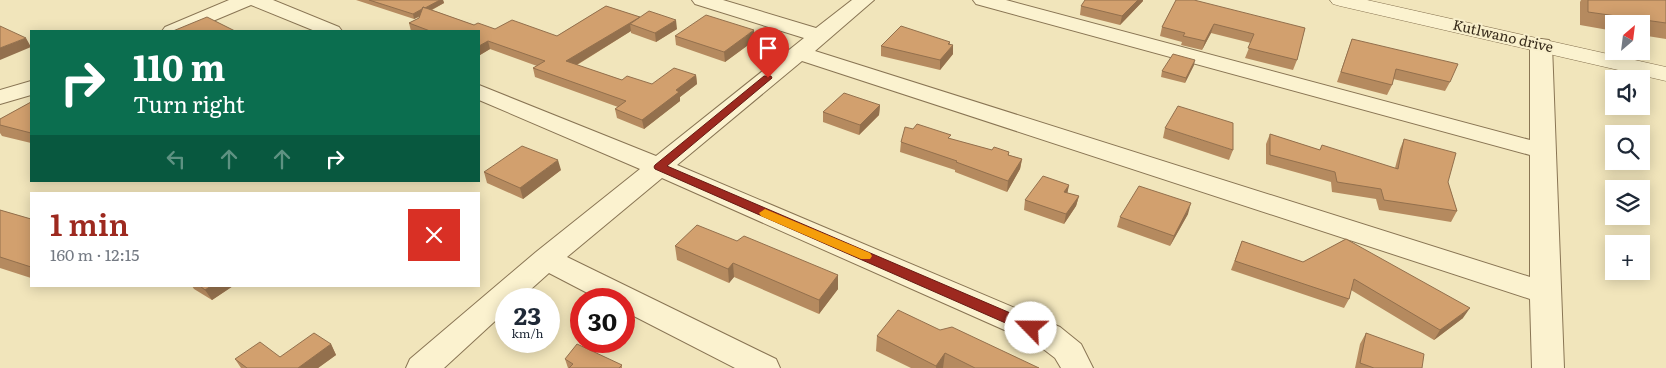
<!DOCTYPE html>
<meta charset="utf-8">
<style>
:root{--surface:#fff;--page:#f6f6f7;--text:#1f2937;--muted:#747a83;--accent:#9d291f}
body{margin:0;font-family:Literata,serif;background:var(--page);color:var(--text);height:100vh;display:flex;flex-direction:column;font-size:19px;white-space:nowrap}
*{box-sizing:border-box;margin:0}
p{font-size:16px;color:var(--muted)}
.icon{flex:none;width:28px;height:28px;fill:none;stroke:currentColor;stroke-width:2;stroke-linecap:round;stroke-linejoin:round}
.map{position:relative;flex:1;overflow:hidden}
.sheet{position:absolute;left:30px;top:192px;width:450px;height:95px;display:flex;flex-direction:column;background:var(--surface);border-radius:0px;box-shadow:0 2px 12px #0003}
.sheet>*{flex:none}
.guide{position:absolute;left:30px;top:30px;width:450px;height:152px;border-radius:0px;box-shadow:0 2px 12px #0003;background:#0b6e4f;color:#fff;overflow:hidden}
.needle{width:32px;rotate:28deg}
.buttons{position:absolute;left:1605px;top:15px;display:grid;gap:10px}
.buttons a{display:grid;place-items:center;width:45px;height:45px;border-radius:0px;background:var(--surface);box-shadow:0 2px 12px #0003;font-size:25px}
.speed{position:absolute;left:495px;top:288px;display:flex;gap:10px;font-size:25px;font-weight:700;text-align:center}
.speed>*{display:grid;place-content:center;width:65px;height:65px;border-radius:50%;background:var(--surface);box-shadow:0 2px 12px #0003;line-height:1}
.speed small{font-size:12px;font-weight:400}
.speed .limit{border:8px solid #d22;background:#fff;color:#111}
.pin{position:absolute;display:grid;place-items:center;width:42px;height:42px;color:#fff;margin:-51px -21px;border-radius:50% 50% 50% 0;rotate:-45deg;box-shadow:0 0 5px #0007}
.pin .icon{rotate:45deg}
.me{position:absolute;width:55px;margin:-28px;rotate:293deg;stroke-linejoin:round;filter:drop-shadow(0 0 4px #0008)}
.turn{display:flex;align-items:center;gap:18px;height:105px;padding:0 20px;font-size:22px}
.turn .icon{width:65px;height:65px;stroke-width:2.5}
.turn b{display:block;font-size:35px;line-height:42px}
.lanes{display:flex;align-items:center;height:48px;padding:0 20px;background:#0003;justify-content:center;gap:25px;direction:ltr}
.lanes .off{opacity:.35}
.round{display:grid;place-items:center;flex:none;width:52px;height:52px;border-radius:0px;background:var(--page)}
.summary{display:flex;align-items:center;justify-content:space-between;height:85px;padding:0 20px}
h1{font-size:30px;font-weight:600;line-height:38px;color:var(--accent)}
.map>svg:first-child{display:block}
</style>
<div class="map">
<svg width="1666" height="368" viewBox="0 0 1666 368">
<rect width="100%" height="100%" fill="#f1e5bb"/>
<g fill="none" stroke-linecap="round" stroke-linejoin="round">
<defs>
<path id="minor" d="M229,0H273L339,27L342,31H315L251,5L189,31H162L165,27Z
M692,0H723L816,28L852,0H874L815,51L1530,277V155L976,4L973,0H1006L1530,140V45L1533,40L1541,39L1549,40L1552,45L1564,368H1532L1530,299L802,61L677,165L1060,327L1081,344L1093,368H1061L1055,358L1038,345L662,178L567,257L776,359L780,368H735L624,311V299H599L549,273L520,299H506V311L444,368H406L410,359L536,252L640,169L479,100V85L656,156L804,38L695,4Z
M31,81V95L0,104V90Z"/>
<path id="tertiary" d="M1330,0H1367L1666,67V81L1340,6L1333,4Z"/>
</defs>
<!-- minor casing -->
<use href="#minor" stroke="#897554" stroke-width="2"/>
<!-- tertiary casing -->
<use href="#tertiary" stroke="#897554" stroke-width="1"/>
<!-- minor -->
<use href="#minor" fill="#fbf2cf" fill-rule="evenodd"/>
<!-- tertiary -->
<use href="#tertiary" fill="#fbf2cf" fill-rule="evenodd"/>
</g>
<!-- wall -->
<path fill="#b58a5f" d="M356,0H443L444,3L432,10L474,25L495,29L557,36L606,6L677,29L656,42L631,33V31L577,65L622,80L652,84L696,75L697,84L680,97V101L644,129L617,118L615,109L618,107L535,77L533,68L537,66L490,49L480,55H479V31H411L409,23L419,18V17L414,19Z
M1176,0L1305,28L1297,60L1293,70L1245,58L1251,43L1211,33L1202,50L1181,45L1182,42L1160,36L1162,27Z
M1581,0H1666V39L1641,35V24H1614V31L1580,25V2Z
M1143,1L1120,25L1080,15L1081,6Z
M675,36L755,40L725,62L676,45Z
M1352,39L1450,82L1445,91L1393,79L1392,85L1387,95L1337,82Z
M950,44L953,54L940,70L881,56V46Z
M1194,65L1185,83L1161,77L1162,71Z
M31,102V143L2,136L0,133V119Z
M880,105L879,115L859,135L823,122V112Z
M1165,128L1233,150L1229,160L1163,138Z
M913,129L992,150L1009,152V155L1022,159L1020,169L1007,192L955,172V170L900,152L901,142Z
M1270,134L1320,150L1395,168L1400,149L1404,139L1448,182L1457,211L1451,222L1379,210L1376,199L1332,192L1331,182L1266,164V144Z
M561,170L523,199L487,183L484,172Z
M1069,185L1067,193L1079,196L1076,206L1064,224L1024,210L1025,200Z
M0,210L31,219V278L0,268Z
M1188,214L1170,246L1117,227L1120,217Z
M1346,239L1463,318L1434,340L1351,290L1349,299L1344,308L1231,270L1242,241L1303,262Z
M737,241L838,275V289L819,314L734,277L729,283L677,260L675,246Z
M192,286H233L212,300L194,289Z
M940,330L1039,368H911L876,351L877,336Z
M1366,333L1422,368H1355L1360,344Z
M331,344L336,355L318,368H241L235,359L280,357Z
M565,359L622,365V368H568Z"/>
<!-- shaded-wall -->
<path fill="#93704d" d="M440,0H443L444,3L414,19L413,14Z
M1138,0H1143V1L1120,25L1122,16Z
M640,17L630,24L631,31L568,70L566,61Z
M676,20L677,29L656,42L655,33Z
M1214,24L1211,33L1202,50L1205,41Z
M754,30L755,40L725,62L724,52Z
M26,38L31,47L0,60V48Z
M488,41L490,49L480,55L479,51V46Z
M950,42L949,50L953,45V54L940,70V60L948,44Z
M1195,60L1194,65L1185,83L1186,78Z
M696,75L697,84L680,97V101L644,129L642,120L676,90Z
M880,105L879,115L859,135L860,125Z
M1022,159L1020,169L1007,192L1008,181Z
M558,160L561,170L523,199L520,188Z
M1069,185L1067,195L1064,192Z
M1079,196L1076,206L1064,224L1066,214Z
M1191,203L1188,214L1170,246L1174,236Z
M733,263L734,277L729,283L728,269Z
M838,275V289L819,314V300Z
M211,286H233L212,300L205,290Z
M1470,308L1463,318L1434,340L1440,330Z
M331,344L336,355L318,368H298Z
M945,353L943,368H936V366Z"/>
<!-- building -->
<path fill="#d2a06e" stroke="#93704d" d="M369,0H440L425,8L423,7L422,9L413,14Z
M1085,0H1138L1122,16L1081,6Z
M1176,0H1194L1305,28L1297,60L1248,48L1254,34L1214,24L1205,41L1183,36L1185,33L1162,27Z
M1588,0H1666V23L1588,12Z
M606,6L640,17L566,61L622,80L627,76L652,84L674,68L696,75L676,90L679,92L642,120L615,109L626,101L533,68L545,61L488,41L479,46V31H430L409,23L419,18L423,7L474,25L478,23L495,29L512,20L557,36Z
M649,11L676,20L655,33L630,24Z
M706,15L754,30L724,52L675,36Z
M207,17L235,31H173Z
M0,26L26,38L0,48Z
M901,26L950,42L948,44L953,45L940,60L881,46Z
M1352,39L1458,64L1450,82L1396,69L1392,85L1341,72Z
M1173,54L1195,60L1186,78L1162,71Z
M844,93L880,105L860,125L823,112Z
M31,102V133L0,125V119Z
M1178,106L1233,123V150L1165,128Z
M917,124L951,135L948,138L992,150L994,147L1009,152L1008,155L1022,159L1008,181L956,162L957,161L901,142L905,127L913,129Z
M1270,134L1320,150L1322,145L1398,169L1404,139L1456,153L1448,182L1457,211L1384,200L1381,189L1337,182L1335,172L1270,155Z
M522,146L558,160L520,188L484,172Z
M1043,176L1069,185L1064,192L1079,196L1066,214L1025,200Z
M1139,186L1191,203L1174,236L1120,217Z
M0,210L31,219V267L0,257Z
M697,225L737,241L744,236L838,275L819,300L733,263L728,269L675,246Z
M1346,239L1470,308L1440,330L1354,279L1349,299L1235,261L1242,241L1303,262Z
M200,286H211L205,290Z
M898,310L940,330L952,327L1039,368H975L945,353L936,366L877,336Z
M314,333L331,344L298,368H247L235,359L260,342L280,357Z
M1366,333L1424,354L1422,368H1374L1360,363Z
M577,344L622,365L619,368H569L573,364L565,359Z"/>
<!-- route -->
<path fill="#9d291f" stroke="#661b14" d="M764,76H771L772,78L667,166L1036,324L1038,328L1036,332L1031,333L1026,332L655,169L654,167L655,165Z"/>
<!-- slow -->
<path fill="#f59e0b" d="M765,209L870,253L872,256L870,259H861L761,216L759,213Z"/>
<g text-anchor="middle" stroke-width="4" stroke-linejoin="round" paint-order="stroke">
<!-- far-street labels -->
<g font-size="14" fill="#372b1a" stroke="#f8efcb">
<text transform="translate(1503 36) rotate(13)" y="5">Kutlwano drive</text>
</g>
</g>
</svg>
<div class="buttons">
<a><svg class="needle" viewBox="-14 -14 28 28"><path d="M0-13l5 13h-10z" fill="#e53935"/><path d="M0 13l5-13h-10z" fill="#747a83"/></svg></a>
<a><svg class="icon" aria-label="sound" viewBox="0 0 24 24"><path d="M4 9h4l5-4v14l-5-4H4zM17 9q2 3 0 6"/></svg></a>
<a><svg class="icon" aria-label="search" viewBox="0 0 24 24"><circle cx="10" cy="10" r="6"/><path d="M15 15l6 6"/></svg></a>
<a><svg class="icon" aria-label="layers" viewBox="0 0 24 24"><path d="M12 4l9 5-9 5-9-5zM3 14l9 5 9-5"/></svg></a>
<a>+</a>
</div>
<div class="speed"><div>23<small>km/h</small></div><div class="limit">30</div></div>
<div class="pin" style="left:768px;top:78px;background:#d93025"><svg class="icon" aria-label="arrive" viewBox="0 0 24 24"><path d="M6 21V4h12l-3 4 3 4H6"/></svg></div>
<svg class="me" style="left:1031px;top:328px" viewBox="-20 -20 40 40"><circle r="19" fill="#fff"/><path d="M0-13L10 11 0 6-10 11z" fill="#9d291f"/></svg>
<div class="guide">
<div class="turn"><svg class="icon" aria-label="right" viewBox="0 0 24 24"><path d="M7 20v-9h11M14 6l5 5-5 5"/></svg><div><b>110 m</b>Turn right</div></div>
<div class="lanes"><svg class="icon off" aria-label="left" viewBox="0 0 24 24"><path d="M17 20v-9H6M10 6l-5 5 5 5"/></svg><svg class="icon off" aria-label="ahead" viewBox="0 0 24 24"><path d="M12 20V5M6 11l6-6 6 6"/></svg><svg class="icon off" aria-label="ahead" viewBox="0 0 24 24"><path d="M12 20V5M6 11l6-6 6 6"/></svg><svg class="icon" aria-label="right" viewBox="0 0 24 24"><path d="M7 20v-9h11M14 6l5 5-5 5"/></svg></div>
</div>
<section class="sheet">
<div class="summary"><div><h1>1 min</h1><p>160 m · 12:15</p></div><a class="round" style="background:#d93025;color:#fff"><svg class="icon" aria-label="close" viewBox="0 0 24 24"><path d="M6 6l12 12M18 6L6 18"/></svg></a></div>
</section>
</div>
